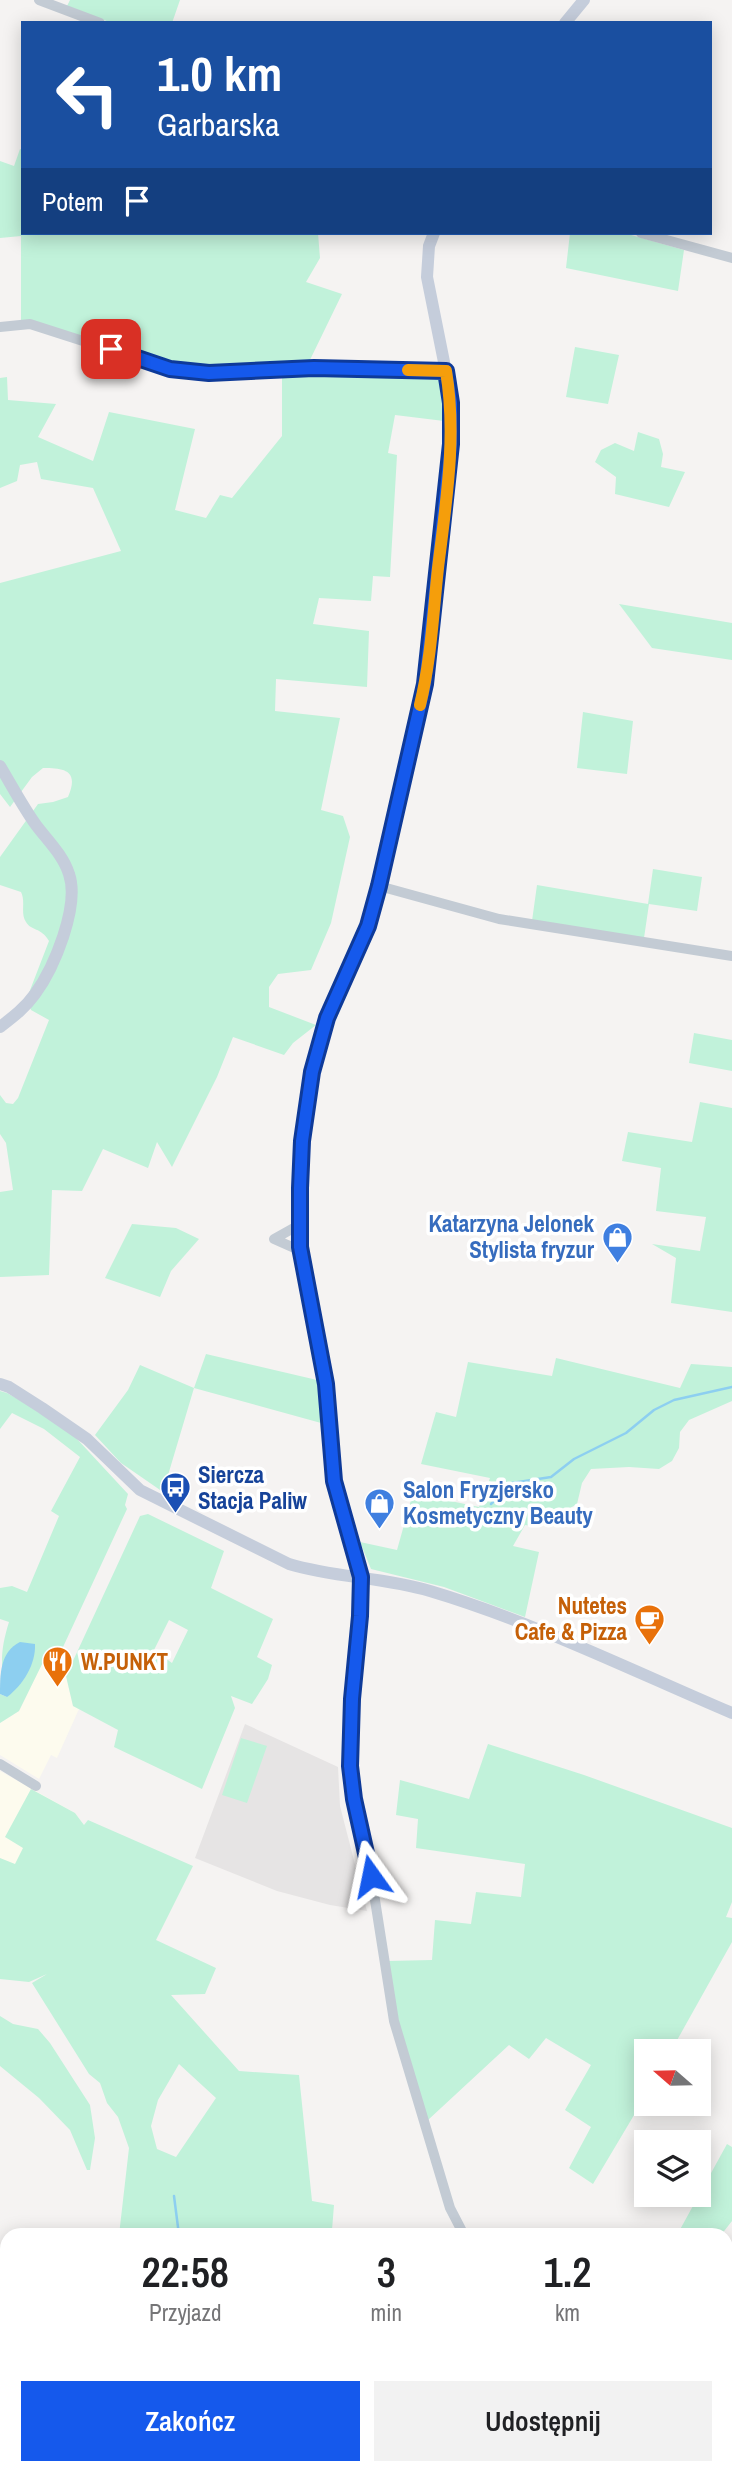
<!DOCTYPE html>
<html lang="pl">
<meta charset="utf-8">
<style>
:root{--surface:#fff;--page:#f2f2f2;--text:#202124;--muted:#757577;--accent:#1559ec}
body{margin:0;font-family:"Archivo Narrow",sans-serif;background:var(--page);color:var(--text);height:100vh;display:flex;flex-direction:column;font-size:26px;white-space:nowrap}
*{box-sizing:border-box;margin:0}
p{font-size:23px;color:var(--muted)}
.icon{flex:none;width:38px;height:38px;fill:none;stroke:currentColor;stroke-width:2;stroke-linecap:round;stroke-linejoin:round}
.map{position:relative;flex:1;overflow:hidden}
.drawer{position:absolute;left:0px;top:2228px;width:733px;height:247px;display:flex;flex-direction:column;background:var(--surface);border-radius:21px 21px 0 0;box-shadow:0 4px 18px #0003}
.drawer>*{flex:none}
.hud{position:absolute;left:21px;top:21px;width:691px;height:214px;border-radius:0px;box-shadow:0 4px 18px #0003;background:#1a4fa0;color:#fff;overflow:hidden}
.needle{width:46px;rotate:290deg}
.tools{position:absolute;left:634px;top:2039px;display:grid;gap:14px}
.tools a{display:grid;place-items:center;width:77px;height:77px;border-radius:0px;background:var(--surface);box-shadow:0 4px 18px #0003;font-size:35px}
.pin{position:absolute;display:grid;place-items:center;width:60px;height:60px;color:#fff;margin:-30px;border-radius:14px;box-shadow:0 4px 10px #0006}
.me{position:absolute;width:77px;margin:-38px;rotate:348deg;stroke-linejoin:round;filter:drop-shadow(0 0 5px #0008)}
.turn{display:flex;align-items:center;gap:24px;height:147px;padding:0 21px;font-size:32px}
.turn .icon{width:91px;height:91px;stroke-width:2.5}
.turn b{display:block;font-size:49px;line-height:60px}
.then{display:flex;align-items:center;height:66px;padding:0 21px;background:#0003;gap:14px;font-size:26px}
.eta{display:flex;justify-content:space-evenly;align-items:center;height:119px;text-align:center}
.eta b{font-size:42px;font-weight:600;line-height:49px}
.button{display:flex;gap:14px;margin-top:auto;padding:14px 21px}
.button a{flex:1;height:80px;border-radius:0px;background:var(--accent);color:#fff;font-size:28px;font-weight:600;line-height:80px;text-align:center}
.button a+a{background:var(--page);color:var(--text)}
.map>svg:first-child{display:block}
</style>
<div class="map">
<svg width="732" height="2473" viewBox="0 0 732 2473">
<rect width="100%" height="100%" fill="#f5f3f2"/>
<!-- commercial -->
<path fill="#fdfbee" d="M46,1655L70,1667L66,1676L73,1706L79,1709L57,1758L51,1755L39,1779L0,1755V1723L19,1711Z
M0,1771L75,1813L84,1825L0,1873Z"/>
<!-- education -->
<path fill="#e6e4e4" d="M245,1724L338,1767L340,1806L367,1911L330,1905L277,1891L195,1858Z"/>
<!-- green -->
<path fill="#c1f2da" fill-rule="evenodd" d="M70,0H180L172,23H112L67,6Z
M20,149L23,150V233H318L320,258L306,282L342,294L308,364L186,369L107,343L102,344L21,322V236L0,238V161L14,166Z
M570,233H624L684,250L678,291L566,268Z
M575,347L619,355L608,404L566,397Z
M339,372L439,377L444,421L395,415L388,453L397,455L390,577L373,576L371,601L319,598L313,624L369,631L367,687L276,679L275,711L340,718L321,810L343,816L350,837L331,923L311,970L278,974L269,987V1007L316,1025L293,1043L284,1055L233,1037L217,1077L172,1167L157,1142L148,1168L103,1149L82,1191L52,1190L49,1275L0,1277V1192L13,1190L6,1143L0,1134V1095L6,1103L13,1104L18,1098L49,1020L31,1010L27,998L49,941C41,927 31,931 26,922C20,913 26,902 21,892L0,885V857L38,804L53,802L68,797C79,771 66,768 43,768L32,777L10,807L0,794V583L121,551L93,488L41,479L37,462L20,465L17,481L0,488V378L7,377L8,400L56,404L38,437L93,461L109,412L195,429L175,510L206,518L220,495L232,498L282,436V375Z
M638,432L659,439L663,454L661,467L685,472L669,507L615,494L616,477L595,462L601,450L615,443L634,451Z
M619,604L732,623V660L652,648Z
M583,712L633,721L627,774L577,768Z
M653,869L702,877L697,911L649,904L644,938L532,921L537,885L648,904Z
M694,1033L732,1040V1071L689,1063Z
M700,1102L732,1108V1312L671,1303L676,1258L652,1244L700,1251L706,1217L656,1211L661,1168L622,1161L628,1132L692,1142Z
M132,1224L176,1228L199,1239L171,1271L160,1297L105,1278Z
M206,1354L317,1380L321,1423L194,1388L163,1492L121,1463L95,1435L128,1390L140,1365L194,1388Z
M556,1358L680,1388L691,1364L732,1367V1401L689,1420L680,1432L679,1448L672,1461L659,1469L629,1467L591,1469L582,1483L577,1504L538,1527L525,1525L513,1546L539,1552L525,1617L444,1587L371,1569L360,1542L397,1550L413,1493L479,1507L490,1478L421,1464L436,1412L456,1417L468,1362L552,1376Z
M0,1391L7,1393L64,1425L128,1494L125,1505L127,1509L57,1660L46,1656L19,1711L0,1723V1694L7,1697C0,1667 0,1651 9,1622L0,1619V1588L12,1586L27,1592L59,1516L51,1511L80,1457L44,1429L12,1413L0,1429Z
M148,1514L224,1551L211,1588L273,1619L257,1657L272,1665L268,1679L252,1704L231,1696L235,1708L202,1789L114,1747L118,1730L73,1706L66,1676L140,1516ZM169,1620L188,1630L172,1663L154,1650Z
M241,1738L267,1746L247,1803L222,1795Z
M488,1744L584,1775L732,1828V1902L726,1917L732,1918V1942L671,2051H646V2095L593,2184L569,2168L591,2127L565,2110L591,2065L546,2038L529,2059L509,2045L428,2120L404,2052L388,1961L432,1960L435,1920L471,1924L476,1892L521,1897L525,1864L416,1848L418,1819L396,1815L400,1780L469,1799Z
M31,1789L75,1813L84,1825L88,1820L193,1866L156,1940L216,1968L205,1994L171,1995L239,2071L299,2075L312,2201L334,2205L332,2230L392,2235H119L129,2148L118,2117L107,2103L100,2083L89,2074L32,1983L47,1974L29,1982L0,1979V1858L15,1864L23,1848L5,1837ZM179,2064L216,2098L176,2157L157,2149L151,2126L158,2100Z
M0,2016L13,2024L38,2029L50,2043L90,2105L95,2138L90,2170H87L70,2130L39,2098L0,2066Z
M727,2144L732,2147V2221L721,2235H677Z
M55,2468H372L368,2473H49Z"/>
<!-- water -->
<path fill="#8dcff0" d="M20,1642L35,1644C36,1664 23,1685 7,1697L0,1694C0,1674 0,1652 20,1642Z"/>
<g fill="none" stroke-linecap="round" stroke-linejoin="round">
<!-- stream -->
<path stroke="#8dcff0" stroke-width="2.5" d="M491,1504L512,1483L551,1477L574,1459L626,1433L654,1410L674,1400L732,1387
M174,2196L179,2235
M145,2473L146,2468"/>
<!-- street -->
<path stroke="#c3cbd4" stroke-width="10" d="M39,0L100,23
M641,233L732,258
M0,327L30,324L170,369L209,373L314,368L446,371
M379,886L499,919L732,956
M299,1225L274,1239L301,1251
M361,1577L360,1616L352,1699L350,1748L354,1799L372,1881L394,2021L450,2208L464,2235
M0,1764L36,1786
M726,2430L732,2435
M512,2473V2468"/>
<!-- secondary -->
<path stroke="#c5cddb" stroke-width="12" d="M565,23L584,0
M0,766C12,786 23,807 36,825C48,841 63,855 69,874C80,906 54,968 35,994C25,1008 13,1017 0,1027
M0,1384L9,1387L42,1408L87,1439L140,1490L289,1564C335,1578 384,1577 430,1591C534,1622 633,1671 732,1713
M361,1577L334,1481L326,1384L300,1247V1188L306,1106L312,1072L327,1019L368,926L379,886L425,684L452,439L450,392L427,277L429,246L434,233"/>
</g>
<g fill="none" stroke-linecap="round" stroke-linejoin="round">
<defs>
<path id="route" d="M111,349L170,369L209,373L314,368L446,371L451,403V444L425,684L379,886L368,926L327,1018L312,1072L302,1141L300,1188V1247L326,1384L334,1481L361,1577L360,1616L352,1699L350,1766L354,1799L371,1876"/>
</defs>
<!-- route casing -->
<use href="#route" stroke="#0e3a99" stroke-width="18"/>
<!-- route -->
<use href="#route" stroke="#1559ec" stroke-width="12"/>
<!-- slow -->
<path stroke="#f59e0b" stroke-width="12" d="M408,370L446,371C457,437 446,502 438,568C433,614 431,660 420,705"/>
</g>
<!-- icons -->
<defs>
<symbol id="shop-pin" viewBox="-11 -11 22 30"><path d="M0 17L-7.5 6A9.5 9.5 0 1 1 7.5 6Z" fill="#3f7fe0" stroke="#fff"/><path d="M-5-2.5h2.3a2.7 3.5 0 0 1 5.4 0H5L5.5 6h-11ZM-1.5-2.5h3a1.5 2.3 0 0 0-3 0Z" fill="#fff"/></symbol>
<symbol id="bus-pin" viewBox="-11 -11 22 30"><path d="M0 17L-7.5 6A9.5 9.5 0 1 1 7.5 6Z" fill="#1a4fb4" stroke="#fff"/><path d="M-5-6H5V4H4V6H2V4H-2V6H-4V4H-5ZM-3.5-4V0h7V-4ZM-3.5 1.2v1.5H-2V1.2ZM2 1.2v1.5H3.5V1.2Z" fill="#fff"/></symbol>
<symbol id="cafe-pin" viewBox="-11 -11 22 30"><path d="M0 17L-7.5 6A9.5 9.5 0 1 1 7.5 6Z" fill="#e8710a" stroke="#fff"/><path d="M-5.5-4.5H6V0H3Q3 3.5 0 3.5H-2.5Q-5.5 3.5-5.5 0ZM3-3.2v2h1.7v-2ZM-6 4.5H4V6H-6Z" fill="#fff"/></symbol>
<symbol id="restaurant-pin" viewBox="-11 -11 22 30"><path d="M0 17L-7.5 6A9.5 9.5 0 1 1 7.5 6Z" fill="#e8710a" stroke="#fff"/><path d="M-5-6h1v4h1v-4h1v4h1v-4h1v5L-1.5 .5V6h-2V.5L-5-1ZM5-6V6H3V1.5H1.5Q1.5-4 5-6Z" fill="#fff"/></symbol>
</defs>
<g fill-rule="evenodd">
<use href="#shop-pin" x="600" y="1220" width="35" height="47"/>
<use href="#bus-pin" x="158" y="1470" width="35" height="47"/>
<use href="#shop-pin" x="362" y="1486" width="35" height="47"/>
<use href="#cafe-pin" x="632" y="1602" width="35" height="47"/>
<use href="#restaurant-pin" x="40" y="1644" width="35" height="47"/>
</g>
<g text-anchor="middle" stroke-width="7" stroke-linejoin="round" paint-order="stroke">
<!-- shop labels -->
<g font-size="23" font-weight="bold" fill="#366cbe" stroke="#fff" text-anchor="end">
<text x="594" y="1232">Katarzyna Jelonek<tspan x="594" dy="26">Stylista fryzur</tspan></text>
<text x="403" y="1498" text-anchor="start">Salon Fryzjersko<tspan x="403" dy="26">Kosmetyczny Beauty</tspan></text>
</g>
<!-- transit labels -->
<g font-size="23" font-weight="bold" fill="#164399" stroke="#fff" text-anchor="start">
<text x="198" y="1483">Siercza<tspan x="198" dy="26">Stacja Paliw</tspan></text>
</g>
<!-- food labels -->
<g font-size="23" font-weight="bold" fill="#c56008" stroke="#fff" text-anchor="end">
<text x="627" y="1614">Nutetes<tspan x="627" dy="26">Cafe &amp; Pizza</tspan></text>
<text x="81" y="1670" text-anchor="start">W.PUNKT</text>
</g>
</g>
</svg>
<div class="tools">
<a><svg class="needle" viewBox="-14 -14 28 28"><path d="M0-13l5 13h-10z" fill="#e53935"/><path d="M0 13l5-13h-10z" fill="#757577"/></svg></a>
<a><svg class="icon" aria-label="layers" viewBox="0 0 24 24"><path d="M12 4l9 5-9 5-9-5zM3 14l9 5 9-5"/></svg></a>
</div>
<div class="pin" style="left:111px;top:349px;background:#d93025"><svg class="icon" aria-label="arrive" viewBox="0 0 24 24"><path d="M6 21V4h12l-3 4 3 4H6"/></svg></div>
<svg class="me" style="left:371px;top:1876px" viewBox="-20 -20 40 40"><path d="M0-17L14 15 0 8-14 15z" fill="#1559ec" stroke="#fff" stroke-width="4"/></svg>
<div class="hud">
<div class="turn"><svg class="icon" aria-label="left" viewBox="0 0 24 24"><path d="M17 20v-9H6M10 6l-5 5 5 5"/></svg><div><b>1.0 km</b>Garbarska</div></div>
<div class="then">Potem<svg class="icon" aria-label="arrive" viewBox="0 0 24 24"><path d="M6 21V4h12l-3 4 3 4H6"/></svg></div>
</div>
<section class="drawer">
<div class="eta">
<div><b>22:58</b><p>Przyjazd</p></div>
<div><b>3</b><p>min</p></div>
<div><b>1.2</b><p>km</p></div>
</div>
<div class="button"><a>Zakończ</a><a>Udostępnij</a></div>
</section>
</div>
